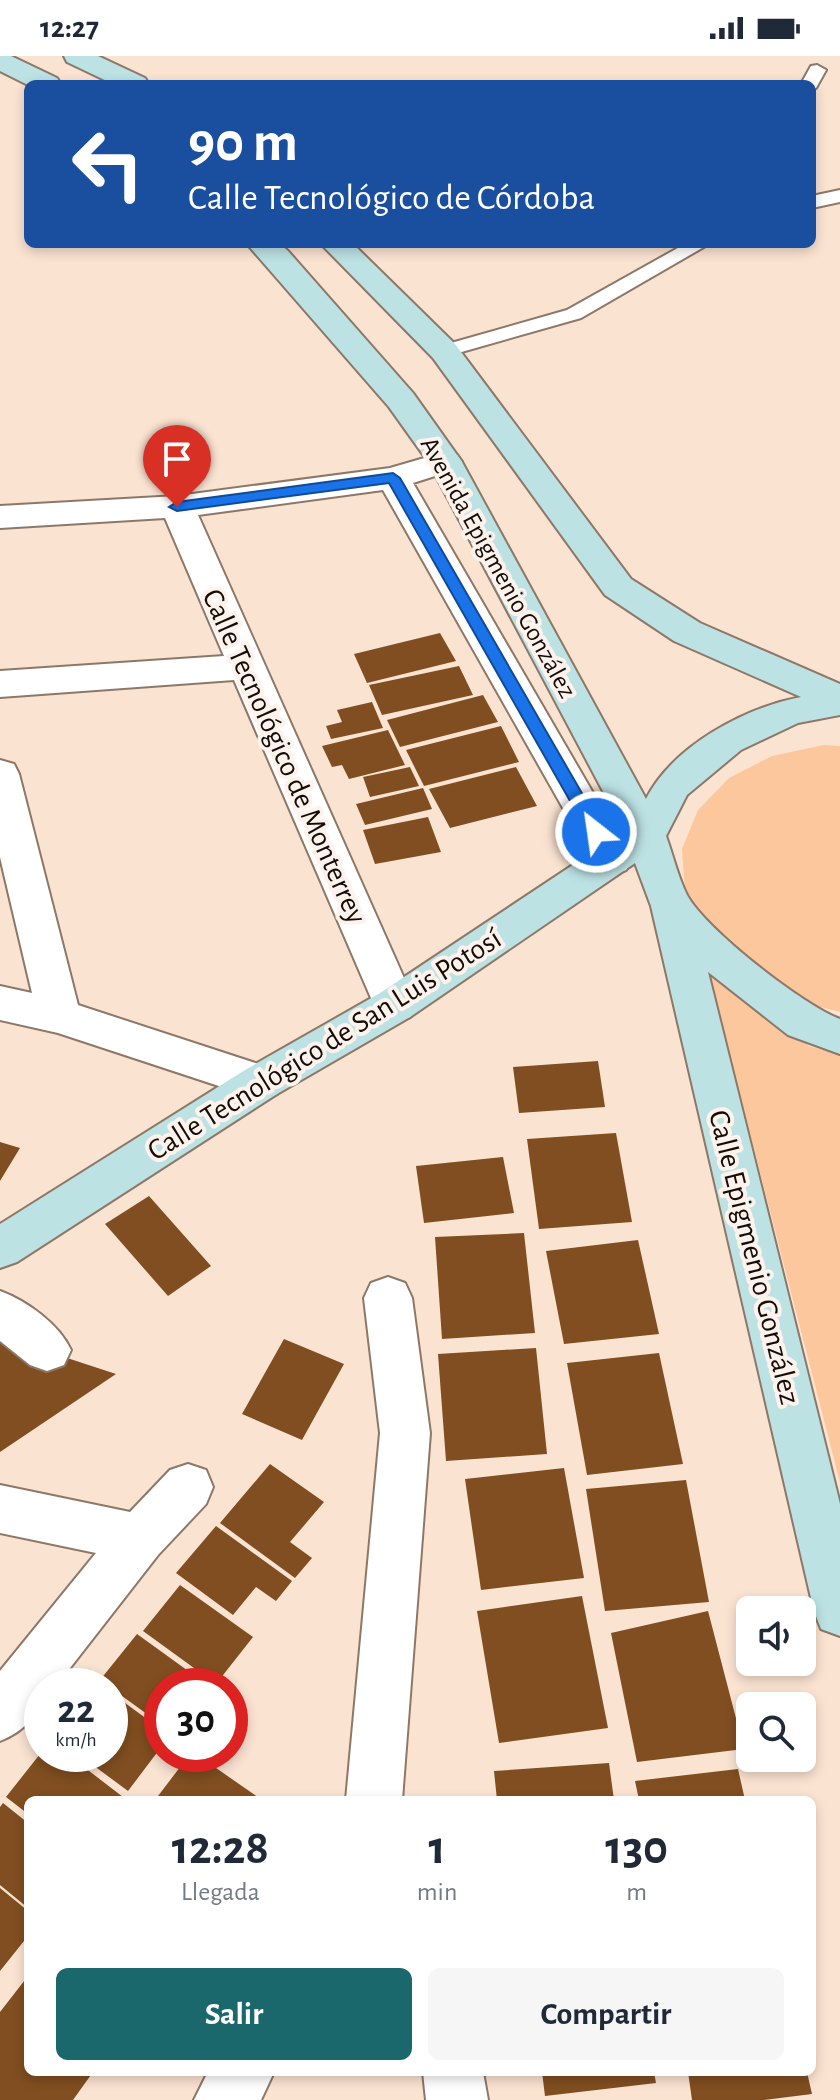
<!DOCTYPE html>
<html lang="es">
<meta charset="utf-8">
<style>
:root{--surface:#fff;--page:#f6f6f7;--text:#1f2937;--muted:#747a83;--accent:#1b686c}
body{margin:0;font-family:"Alegreya Sans",sans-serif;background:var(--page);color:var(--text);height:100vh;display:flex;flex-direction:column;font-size:30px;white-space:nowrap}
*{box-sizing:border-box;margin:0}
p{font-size:26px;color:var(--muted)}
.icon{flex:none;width:44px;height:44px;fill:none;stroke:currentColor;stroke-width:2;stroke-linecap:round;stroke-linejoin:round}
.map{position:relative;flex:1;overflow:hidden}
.details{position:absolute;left:24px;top:1740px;width:792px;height:280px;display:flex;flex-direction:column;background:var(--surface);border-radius:12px;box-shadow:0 4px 12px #0003}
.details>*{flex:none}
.banner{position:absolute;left:24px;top:24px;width:792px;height:168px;border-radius:12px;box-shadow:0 4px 12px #0003;background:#1a4fa0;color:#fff;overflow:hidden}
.buttons{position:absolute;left:736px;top:1540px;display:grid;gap:16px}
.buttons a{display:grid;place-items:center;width:80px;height:80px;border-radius:12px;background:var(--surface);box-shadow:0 4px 12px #0003;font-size:40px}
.speed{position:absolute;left:24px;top:1612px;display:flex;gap:16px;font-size:40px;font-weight:700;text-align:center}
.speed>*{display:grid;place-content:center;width:104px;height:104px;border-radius:50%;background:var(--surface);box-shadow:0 4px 12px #0003;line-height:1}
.speed small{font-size:20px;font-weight:400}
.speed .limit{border:12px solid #d22;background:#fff;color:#111}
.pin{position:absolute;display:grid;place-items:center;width:68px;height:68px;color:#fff;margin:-82px -34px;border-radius:50% 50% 50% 0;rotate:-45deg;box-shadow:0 0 8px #0007}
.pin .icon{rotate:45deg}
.me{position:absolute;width:88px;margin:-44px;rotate:330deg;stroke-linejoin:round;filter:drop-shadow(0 0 6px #0008)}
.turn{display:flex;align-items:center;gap:28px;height:168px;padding:0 32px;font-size:36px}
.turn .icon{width:104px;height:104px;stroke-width:2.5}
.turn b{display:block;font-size:56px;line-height:68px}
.eta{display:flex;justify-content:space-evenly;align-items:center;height:136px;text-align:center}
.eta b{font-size:48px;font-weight:600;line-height:56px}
.button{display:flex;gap:16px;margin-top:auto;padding:16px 32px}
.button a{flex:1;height:92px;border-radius:12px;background:var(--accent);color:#fff;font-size:32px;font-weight:600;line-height:92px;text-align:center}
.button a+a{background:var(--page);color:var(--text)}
.status{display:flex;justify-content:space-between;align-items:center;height:56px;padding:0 40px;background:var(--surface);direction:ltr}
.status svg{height:22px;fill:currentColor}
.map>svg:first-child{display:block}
</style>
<div class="status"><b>12:27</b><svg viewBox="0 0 49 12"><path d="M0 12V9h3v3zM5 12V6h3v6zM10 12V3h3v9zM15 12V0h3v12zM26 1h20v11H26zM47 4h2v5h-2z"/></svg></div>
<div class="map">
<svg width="840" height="2044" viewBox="0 0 840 2044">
<rect width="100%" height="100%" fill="#fbe3d1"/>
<!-- green -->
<path fill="#fcc79c" d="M824,689L840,690V956L798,945L707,879L685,836L682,793L698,754L729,722L772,700Z
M708,915L809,990L840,999V1426Z"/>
<!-- building -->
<path fill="#804e20" d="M440,577L456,605L367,627L354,598Z
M459,610L473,639L382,659L369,629Z
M483,639L498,666L400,691L387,664Z
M372,646L383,672L331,683L326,670L342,666L337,654Z
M501,670L519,706L424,730L406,694Z
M388,674L405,709L349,723L342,709L332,711L322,690Z
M410,711L419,730L370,741L363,721Z
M516,711L537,750L450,772L429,733Z
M423,732L432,753L365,769L356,748Z
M428,761L441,796L375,808L363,774Z
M598,1005L605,1051L519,1057L513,1011Z
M616,1077L632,1166L539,1173L527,1083Z
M0,1086L20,1092L0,1125Z
M503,1101L514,1157L424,1167L416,1110Z
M149,1140L211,1210L168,1240L105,1168Z
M524,1177L535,1277L442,1283L435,1181Z
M638,1184L659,1278L564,1288L546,1195Z
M0,1280L116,1318L0,1396Z
M284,1283L344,1308L302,1384L242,1358Z
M536,1292L547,1398L446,1405L438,1298Z
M659,1297L683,1408L587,1419L567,1307Z
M270,1408L324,1446L290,1486L312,1502L295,1522L220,1467Z
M564,1412L584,1522L481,1534L465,1423Z
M686,1424L709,1546L605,1555L586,1433Z
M216,1470L292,1525L276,1545L256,1531L233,1559L176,1517Z
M180,1529L253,1581L216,1628L143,1575Z
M582,1540L608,1672L499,1687L477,1555Z
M708,1555L744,1693L637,1706L611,1577Z
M137,1578L209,1630H162V1669L100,1624Z
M110,1636L162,1674V1690L128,1735L78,1698H110Z
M40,1698H67L123,1741L121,1744H28V1758L6,1741Z
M190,1698H196L262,1744H155Z
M609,1707L614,1744H497L494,1715Z
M738,1713L745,1744H639L635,1725Z
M3,1747L28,1767V1852L0,1829V1751Z
M0,1832L28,1855V1880L0,1915Z
M28,1920V2016H93L73,2044H0V1956Z
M542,2016H654L656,2027L545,2040Z
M688,2016H807L812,2038L764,2044H692Z"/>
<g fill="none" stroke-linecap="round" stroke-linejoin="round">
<defs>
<path id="lane" d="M817,9L826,14L816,32L812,33V28H801L811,10Z
M840,134V146L812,152V140Z
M685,188H709L581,262L444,301L434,295L437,291L567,254Z"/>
<path id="street" d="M445,396L457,399L462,406L457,413L413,427L632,804L626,814L612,819L598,814L383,434L198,459L416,949L410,961L395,966L380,961L374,949L234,624L0,641V615L224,600L165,462L0,472V450L177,440L390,412Z
M0,704L14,708L19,718L78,949L277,1014L283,1026L277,1038L261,1044L58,977L0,964V930L32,937L0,801Z
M388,1221L405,1227L412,1242L430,1377L402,1744H346L380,1377L364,1242L371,1227Z
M0,1235C27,1245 59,1268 71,1294L64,1309L47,1315L30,1309L0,1285Z
M188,1408L206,1414L213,1431L206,1448L158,1499L56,1630H42C42,1657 25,1675 0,1685V1615L96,1497L0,1477V1429L130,1456L170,1414Z
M208,2016H274L261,2044H194Z
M423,2016H483L488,2044H426Z"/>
<path id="secondary" d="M0,0H11L57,22L61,28L28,29L0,15Z
M64,0H98L145,22L149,28H113L67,6Z
M247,188H280L288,195L413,337L462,406L646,743C673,690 744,652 801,641L674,585L605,539L433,302L321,188H353L455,288L631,523L700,567L840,628V659L798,667L741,694L687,739L666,780C673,799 678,821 687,839C705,873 804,950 840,963V998L788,979L708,916L840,1448V1580L821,1573L814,1555L651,850L635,807L410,961L277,1038L17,1206L0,1212V1168L245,1014L380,937L624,775L429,407L389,351Z"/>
</defs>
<!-- lane casing -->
<use href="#lane" stroke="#8d7868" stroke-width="4"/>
<!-- street casing -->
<use href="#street" stroke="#8d7868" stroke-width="4"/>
<!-- secondary casing -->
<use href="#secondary" stroke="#8d7868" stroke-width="4"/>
<!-- lane -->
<use href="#lane" fill="#fff" fill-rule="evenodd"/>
<!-- street -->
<use href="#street" fill="#fff" fill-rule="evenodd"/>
<!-- secondary -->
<use href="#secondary" fill="#bce2e4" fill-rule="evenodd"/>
</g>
<!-- route -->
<path fill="#1a73e8" stroke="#114b97" stroke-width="2" d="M393,417L400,422L602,772L604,776L602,780H590L389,427L177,455L169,451L177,446Z"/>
<g text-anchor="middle" stroke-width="8" stroke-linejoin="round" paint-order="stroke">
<!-- far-street labels -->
<g font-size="26" fill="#140c07" stroke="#fdf3ec">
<text transform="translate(499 511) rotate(61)" y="9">Avenida Epigmenio González</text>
</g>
<!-- street labels -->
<g font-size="30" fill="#140c07" stroke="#fdf3ec">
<text transform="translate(285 700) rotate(66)" y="10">Calle Tecnológico de Monterrey</text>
<text transform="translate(324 988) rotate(-32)" y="10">Calle Tecnológico de San Luis Potosí</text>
<text transform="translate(755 1201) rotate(76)" y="10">Calle Epigmenio González</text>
</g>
</g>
</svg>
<div class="buttons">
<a><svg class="icon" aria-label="sound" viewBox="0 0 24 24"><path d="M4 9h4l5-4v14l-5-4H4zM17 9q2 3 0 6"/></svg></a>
<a><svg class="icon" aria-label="search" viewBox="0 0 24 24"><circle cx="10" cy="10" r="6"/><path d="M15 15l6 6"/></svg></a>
</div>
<div class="speed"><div>22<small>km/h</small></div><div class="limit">30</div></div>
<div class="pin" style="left:177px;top:451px;background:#d93025"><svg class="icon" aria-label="arrive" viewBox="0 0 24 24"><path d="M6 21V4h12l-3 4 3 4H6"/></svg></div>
<svg class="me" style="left:596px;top:776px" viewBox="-20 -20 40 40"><circle r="17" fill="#1a73e8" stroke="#fff" stroke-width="3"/><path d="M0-11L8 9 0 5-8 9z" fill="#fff"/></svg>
<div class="banner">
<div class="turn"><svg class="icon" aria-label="left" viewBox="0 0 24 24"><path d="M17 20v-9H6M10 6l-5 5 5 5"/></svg><div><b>90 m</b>Calle Tecnológico de Córdoba</div></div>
</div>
<section class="details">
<div class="eta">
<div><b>12:28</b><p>Llegada</p></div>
<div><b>1</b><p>min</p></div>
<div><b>130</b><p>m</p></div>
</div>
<div class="button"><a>Salir</a><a>Compartir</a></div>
</section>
</div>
